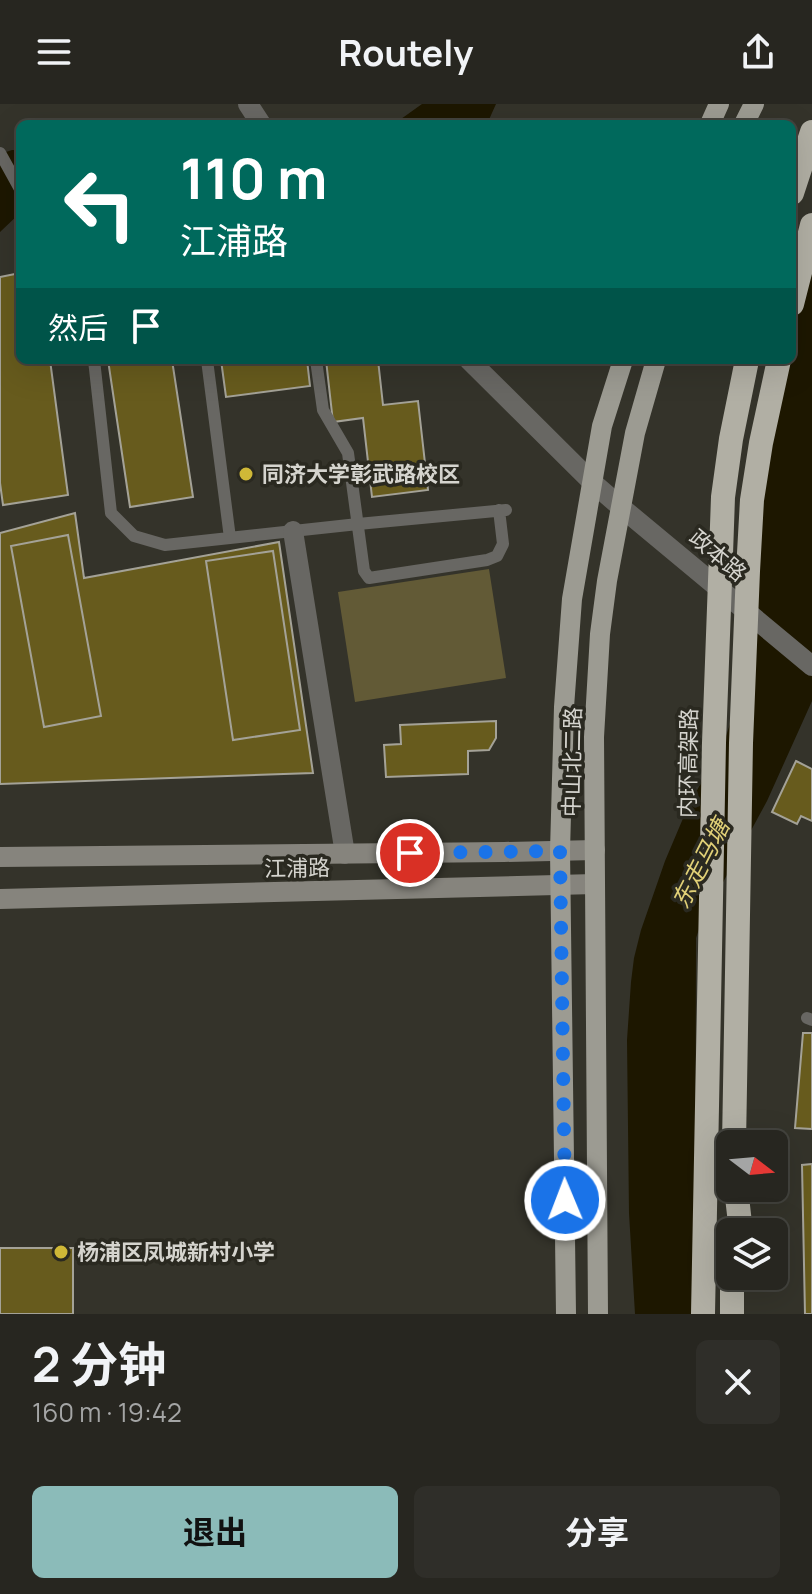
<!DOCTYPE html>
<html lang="zh">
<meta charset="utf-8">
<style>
:root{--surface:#272620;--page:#2f2e29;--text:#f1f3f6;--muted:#a4a5a5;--line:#43433e;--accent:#8bbbb9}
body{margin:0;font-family:Manrope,"Noto Sans SC",sans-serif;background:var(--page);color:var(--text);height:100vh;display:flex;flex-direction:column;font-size:30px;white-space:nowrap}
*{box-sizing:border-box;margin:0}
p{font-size:26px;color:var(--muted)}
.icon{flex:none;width:44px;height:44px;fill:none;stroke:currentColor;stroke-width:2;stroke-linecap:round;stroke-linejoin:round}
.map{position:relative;height:1210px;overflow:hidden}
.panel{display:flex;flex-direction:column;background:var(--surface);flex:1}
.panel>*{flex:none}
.banner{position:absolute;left:16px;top:16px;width:780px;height:244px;border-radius:12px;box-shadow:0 8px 32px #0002,0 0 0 2px var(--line);background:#00695c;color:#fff;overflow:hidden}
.needle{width:52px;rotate:106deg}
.fabs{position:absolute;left:716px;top:1026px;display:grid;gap:16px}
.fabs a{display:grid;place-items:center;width:72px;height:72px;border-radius:12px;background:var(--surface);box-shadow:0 8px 32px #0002,0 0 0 2px var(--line);font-size:40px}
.pin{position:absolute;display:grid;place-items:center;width:68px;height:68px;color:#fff;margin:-34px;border:4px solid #fff;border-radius:50%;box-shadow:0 2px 8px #0007}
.me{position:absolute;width:88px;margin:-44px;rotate:359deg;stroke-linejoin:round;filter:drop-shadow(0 0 6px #0008)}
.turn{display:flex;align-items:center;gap:28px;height:168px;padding:0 32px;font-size:36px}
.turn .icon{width:104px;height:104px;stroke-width:2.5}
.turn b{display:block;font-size:56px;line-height:68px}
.then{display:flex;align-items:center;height:76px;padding:0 32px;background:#0003;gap:16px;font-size:30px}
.round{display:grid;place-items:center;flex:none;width:84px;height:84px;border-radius:12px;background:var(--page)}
.overview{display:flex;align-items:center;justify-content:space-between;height:136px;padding:0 32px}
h1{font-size:48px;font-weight:700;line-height:60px}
.cta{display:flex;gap:16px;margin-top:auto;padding:16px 32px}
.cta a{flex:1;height:92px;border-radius:12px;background:var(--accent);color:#111;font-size:32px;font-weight:700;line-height:92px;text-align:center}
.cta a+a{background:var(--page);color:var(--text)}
header{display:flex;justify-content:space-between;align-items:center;height:104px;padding:0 32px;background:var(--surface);font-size:36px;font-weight:700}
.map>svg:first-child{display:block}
</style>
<header><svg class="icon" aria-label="menu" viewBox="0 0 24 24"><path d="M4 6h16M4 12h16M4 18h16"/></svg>Routely<svg class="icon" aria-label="share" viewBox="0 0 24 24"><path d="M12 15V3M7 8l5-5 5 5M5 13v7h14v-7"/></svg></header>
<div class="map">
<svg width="812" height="1210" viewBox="0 0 812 1210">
<rect width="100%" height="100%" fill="#34332a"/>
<!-- green -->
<path fill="#625a36" d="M489,465L506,574L355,598L338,488Z"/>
<!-- water -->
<path fill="#1d1700" d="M422,0H496L487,20H394Z
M12,46H20V109L0,128V50Z
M812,143V597L767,697L701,819L696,834L695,1210H635L629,1109L627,936L631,878L634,854L641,826L665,757L687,705L726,632L737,599L768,356L783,256H792V214Z"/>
<!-- building -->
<path fill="#675b1d" stroke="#a4a297" stroke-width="2" d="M20,169V256H50L68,391L3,401L0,379V173Z
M108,256H172L193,393L130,403Z
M221,256H307L310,282L226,293Z
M326,256H378L383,301L418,297L428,386L372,393L363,314L333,318Z
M75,409L84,474L279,438L313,669L0,680V429Z
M68,431L101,612L44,623L11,442Z
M273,447L300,626L233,636L206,457Z
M496,617V634L489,646L468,647V670L386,673L384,641L401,640L400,621Z
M796,657L812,665V717L801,712L797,720L772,708Z
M803,929H812V1025L795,1024Z
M812,1060V1210H805L802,1061Z
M0,1144H73V1210H0Z"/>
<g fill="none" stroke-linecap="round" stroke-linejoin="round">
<!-- lane -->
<path stroke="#686763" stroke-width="12" d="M0,49L20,85
M94,256L111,409L134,432L165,441L358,420L506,406
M207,256L230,434
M316,256L323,306L348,349L364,467L369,474L487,456L497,452L503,440L499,406
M807,914L812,916"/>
<!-- street -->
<path stroke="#686763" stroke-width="20" d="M248,0L261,20
M469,256L592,378L622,404L812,562
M293,427L345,750"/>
<!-- secondary -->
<path stroke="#86847d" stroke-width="20" d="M0,753L504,748L595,746
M0,795L595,780"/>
<!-- primary -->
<path stroke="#9c9b92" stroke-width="20" d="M710,20L719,0
M744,20L754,0
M566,1210L560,747L564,603L572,495L602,322L623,256
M598,1210L594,633L600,530L607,477L635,329L656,256"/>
<!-- highway -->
<path stroke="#b1afa4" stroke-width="24" d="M792,89L812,28
M792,200L812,121
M734,1040L741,639L748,467L752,396L761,339L779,256
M736,1084L741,1128
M703,1210L714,639L721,450L723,393L731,335L747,256
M732,1210V1172"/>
</g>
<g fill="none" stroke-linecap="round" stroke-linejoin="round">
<!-- route -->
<path stroke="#1a73e8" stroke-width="14" stroke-dasharray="0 25.2" d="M410,749L560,747L565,1096"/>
</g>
<!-- markers -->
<g fill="#cfb837" stroke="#2a2920" stroke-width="3">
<circle cx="246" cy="370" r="8"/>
<circle cx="61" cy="1148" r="8"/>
</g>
<g text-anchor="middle" stroke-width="7" stroke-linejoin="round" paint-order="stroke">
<!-- poi labels -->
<g font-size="22" font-weight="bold" fill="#d5d4ce" stroke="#2a2920" text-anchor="start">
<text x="262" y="378">同济大学彰武路校区</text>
<text x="77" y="1156">杨浦区凤城新村小学</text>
</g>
<!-- street labels -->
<g font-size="22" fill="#d5d4ce" stroke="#2a2920">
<text transform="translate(718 451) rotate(40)" y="8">政本路</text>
<text transform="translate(572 658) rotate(-89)" y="8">中山北二路</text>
<text transform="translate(688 659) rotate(-89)" y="8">内环高架路</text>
<text transform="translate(297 764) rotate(-1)" y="8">江浦路</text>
</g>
<!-- water labels -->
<g font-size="24" font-style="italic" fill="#e1d077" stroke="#2a2920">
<text transform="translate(701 760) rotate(-63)" y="8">东走马塘</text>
</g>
</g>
</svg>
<div class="fabs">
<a><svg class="needle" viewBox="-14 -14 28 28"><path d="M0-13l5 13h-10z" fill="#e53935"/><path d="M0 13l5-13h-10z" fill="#a4a5a5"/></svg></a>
<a><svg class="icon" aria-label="layers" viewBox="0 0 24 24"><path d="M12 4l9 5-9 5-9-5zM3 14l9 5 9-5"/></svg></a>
</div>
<div class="pin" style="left:410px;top:749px;background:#d93025"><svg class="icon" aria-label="arrive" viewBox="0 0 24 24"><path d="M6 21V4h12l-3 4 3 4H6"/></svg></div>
<svg class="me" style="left:565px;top:1096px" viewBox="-20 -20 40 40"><circle r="17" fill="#1a73e8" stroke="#fff" stroke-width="3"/><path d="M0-11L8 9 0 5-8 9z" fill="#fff"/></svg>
<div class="banner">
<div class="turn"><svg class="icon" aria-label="left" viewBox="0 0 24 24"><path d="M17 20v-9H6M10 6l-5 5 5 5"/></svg><div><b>110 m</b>江浦路</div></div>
<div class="then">然后<svg class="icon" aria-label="arrive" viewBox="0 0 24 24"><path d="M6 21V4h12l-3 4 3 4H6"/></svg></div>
</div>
</div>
<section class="panel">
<div class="overview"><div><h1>2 分钟</h1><p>160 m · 19:42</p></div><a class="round"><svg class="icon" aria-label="close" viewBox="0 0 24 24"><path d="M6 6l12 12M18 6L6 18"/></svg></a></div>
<div class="cta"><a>退出</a><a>分享</a></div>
</section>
